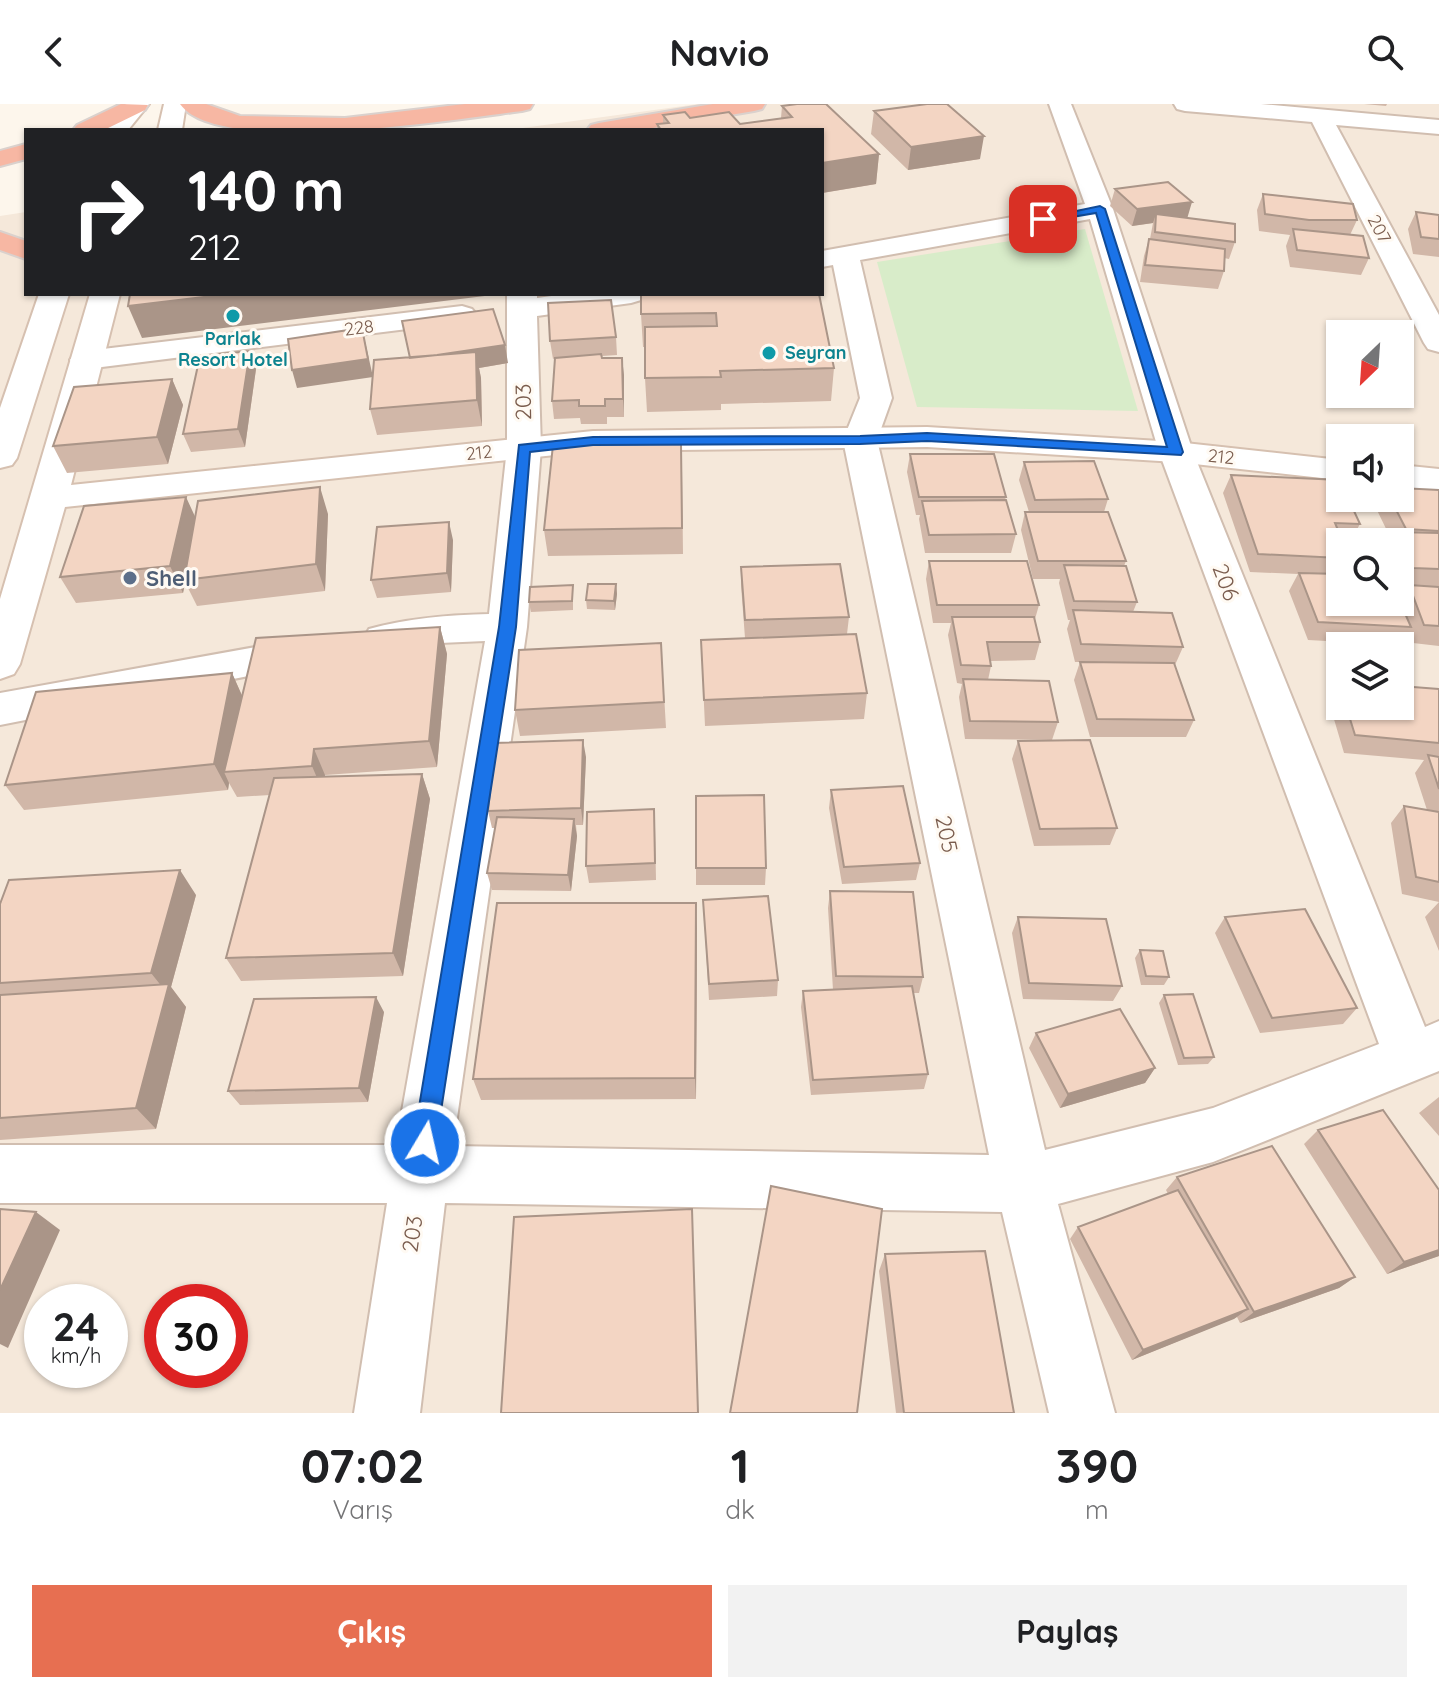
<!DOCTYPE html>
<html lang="tr">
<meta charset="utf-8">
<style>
:root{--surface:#fff;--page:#f2f2f2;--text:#202124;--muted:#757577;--accent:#e76f51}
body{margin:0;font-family:Quicksand,sans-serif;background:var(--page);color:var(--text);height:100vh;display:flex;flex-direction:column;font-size:30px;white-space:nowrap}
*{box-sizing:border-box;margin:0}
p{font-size:26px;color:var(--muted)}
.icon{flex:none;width:44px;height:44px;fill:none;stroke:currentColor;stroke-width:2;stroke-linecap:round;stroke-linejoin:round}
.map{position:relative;height:1309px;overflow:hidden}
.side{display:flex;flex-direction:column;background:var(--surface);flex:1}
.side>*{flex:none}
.hud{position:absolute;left:24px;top:24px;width:800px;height:168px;border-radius:0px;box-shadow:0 2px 6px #0004;background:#202124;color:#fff;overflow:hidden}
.needle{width:52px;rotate:205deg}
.fabs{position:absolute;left:1326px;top:216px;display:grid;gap:16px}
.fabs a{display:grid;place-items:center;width:88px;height:88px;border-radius:0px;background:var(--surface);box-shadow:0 2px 6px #0004;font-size:40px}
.speed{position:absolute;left:24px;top:1180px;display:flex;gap:16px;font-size:40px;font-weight:700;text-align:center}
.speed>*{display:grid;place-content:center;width:104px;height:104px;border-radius:50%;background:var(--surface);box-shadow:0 2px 6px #0004;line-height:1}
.speed small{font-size:20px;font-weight:400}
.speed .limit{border:12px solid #d22;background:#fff;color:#111}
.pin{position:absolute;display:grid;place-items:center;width:68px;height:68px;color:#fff;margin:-34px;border-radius:16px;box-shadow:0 4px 12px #0006}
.me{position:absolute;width:88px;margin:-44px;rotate:9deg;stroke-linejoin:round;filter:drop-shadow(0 0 6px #0008)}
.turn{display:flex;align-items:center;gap:28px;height:168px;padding:0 32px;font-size:36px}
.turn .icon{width:104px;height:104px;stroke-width:2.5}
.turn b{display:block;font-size:56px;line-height:68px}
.eta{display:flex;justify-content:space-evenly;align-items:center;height:136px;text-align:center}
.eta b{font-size:48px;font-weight:700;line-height:56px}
.primary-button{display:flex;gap:16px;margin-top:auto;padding:16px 32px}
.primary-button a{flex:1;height:92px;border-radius:0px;background:var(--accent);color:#fff;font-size:32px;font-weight:700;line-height:92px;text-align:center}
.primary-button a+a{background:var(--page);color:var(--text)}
header{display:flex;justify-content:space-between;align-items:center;height:104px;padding:0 32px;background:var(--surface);font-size:36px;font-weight:700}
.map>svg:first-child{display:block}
</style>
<header><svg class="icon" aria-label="back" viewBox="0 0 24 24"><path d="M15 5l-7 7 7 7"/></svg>Navio<svg class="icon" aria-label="search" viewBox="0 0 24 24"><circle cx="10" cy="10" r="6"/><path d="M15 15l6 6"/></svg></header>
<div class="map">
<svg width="1439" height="1309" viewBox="0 0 1439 1309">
<rect width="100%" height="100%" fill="#fdf6ec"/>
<!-- residential -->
<path fill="#f5e8da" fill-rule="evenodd" d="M698,0H1439V1309H0V112L26,108V190H822V26H508ZM1340,230H1400V290H1340ZM1340,334H1400V394H1340ZM1340,438H1400V498H1340ZM1340,542H1400V602H1340ZM42,1198H110V1266H42ZM162,1198H230V1266H162Z"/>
<!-- green -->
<path fill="#d8ecc9" d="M1085,125L1138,307L917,303L877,158Z"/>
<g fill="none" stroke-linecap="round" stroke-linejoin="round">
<defs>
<path id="street" d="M1049,0H1071L1113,105L1193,348L1425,923L1439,917V967L1213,1058L1058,1100L1115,1309H1049L1002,1108L445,1099L420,1309H354L387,1099H0V1041H396L485,537L440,539L383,549L369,545L363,535L369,525C408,514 448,511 489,510L507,344V190H537V194L566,190H646L641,196L631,199L537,212L541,344L527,523L453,1042L989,1051L843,336L860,294L833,161L822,163V147L1085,100ZM1090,115L1159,348L1379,940L1213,1004L1045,1046L877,336L892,294L860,156Z
M1174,0H1261L1439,16V30L1336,21L1439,211V248L1428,245L1424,239L1312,18L1185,7L1177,5Z
M462,202L472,205L477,211L472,217L86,265L75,263L70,256L75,249L86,247Z
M311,533L325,537L331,547L325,557L0,621V589Z"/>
<path id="secondary" d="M126,0H149L128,26H103Z
M164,0H186L182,26H158Z
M39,190H69L17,354L12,361L0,364V304Z
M90,190H120L71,381L593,327L927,323L1176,338L1340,356V376L1176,358L927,343L593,347L65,403L20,560L14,570L0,575V495Z
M1400,361L1439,365V387L1400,383Z"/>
<path id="highway" d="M121,0L148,1L145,6L104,26H73L77,21Z
M180,0H206L240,12L345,14L465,0H533L530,5L522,7C459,15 218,54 180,0Z
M713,0H765L762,5L754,7L641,26H587L591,21L599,19Z
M26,40V55L0,62V47Z
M0,128L26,137V155L0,146Z"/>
</defs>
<!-- street casing -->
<use href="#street" stroke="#d1beb0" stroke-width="4"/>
<!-- secondary casing -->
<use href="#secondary" stroke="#d6c0b0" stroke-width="4"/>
<!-- highway casing -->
<use href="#highway" stroke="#dad1cd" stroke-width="4"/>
<!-- street -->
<use href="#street" fill="#fff" fill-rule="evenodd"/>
<!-- secondary -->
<use href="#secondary" fill="#fff" fill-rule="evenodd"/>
<!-- highway -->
<use href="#highway" fill="#f7b7a3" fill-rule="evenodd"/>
</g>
<!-- wall -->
<path fill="#d1b7a8" d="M1364,0H1387L1386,2Z
M782,2L879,50L876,80L822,89V26H657V20L663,19V11L740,20L781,14Z
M874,7L980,55L908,66L871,30Z
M1115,85L1187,114L1235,138L1229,155L1224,154V167L1218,185L1140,178L1144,152L1149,135H1150L1153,119L1132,122L1110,102Z
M1263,90L1357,116L1350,131L1369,154L1361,171L1290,163L1286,142L1290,131L1259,127L1257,106Z
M1416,108L1439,111V153L1413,150L1408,125Z
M819,190L834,264L831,297L721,300V306L647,308L645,274V243H643L641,210Z
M616,233L617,251L602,252V254H622L624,313H607V320H581L580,314L554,315L552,297L555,254L553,255L550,237Z
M410,254L508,259L479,264L481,274L482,322L377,331L370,305Z
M256,265L245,343L191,348L183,330Z
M172,275L183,301L168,360L67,369L53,342Z
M910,350L1006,393L1005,396L1016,430L1011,449H925L919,415L920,411H916L907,368Z
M1024,358L1108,395L1104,408L1126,457L1124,462L1137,498L1133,508L1183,543L1175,561L1194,616L1186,633H1090L1074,576L1080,558H1075L1067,525L1070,516H1068L1059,479L1060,475H1033L1021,426L1025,408H1029L1019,376Z
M682,366L683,450L548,452L544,426Z
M1231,371L1360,420L1350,438H1340V498H1400V495L1407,483H1402L1400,479V438H1389L1391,435L1375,402L1379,394H1400L1439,386V542L1413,539L1408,528L1400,541L1308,536L1289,487L1298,470L1250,468L1223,389Z
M328,410L325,487L197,502L185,478L183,489L76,499L60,473L195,413Z
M453,436L451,488L377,494L371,476Z
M929,457L1039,501L1035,515L1040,538L1035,556L990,557L991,562L988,576L1058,618L1052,636L965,635L959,593L962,580L957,579L948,531L951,519H933L926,475Z
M741,463L849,513L847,530L867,589L864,615L705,622L701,536L745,534L741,481Z
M616,480L617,490L615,506L587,505L586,496Z
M573,481V506L531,508L529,498Z
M440,523L447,550L437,663L325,671V673L422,670L430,695L403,872L241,877L226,854L270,691L237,693L229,679L228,686L24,706L5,681L232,569L242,592Z
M661,539L666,624L520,632L515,606Z
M1338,577H1340V602H1400L1439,585V847L1425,813L1439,798L1402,790L1391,719L1404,702L1427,706L1415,669L1424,656L1344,649L1328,595Z
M1018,637L1117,724L1110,741L1034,742L1012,655Z
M586,653L583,721H576L577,732L571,787L492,786L487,769L495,724H492L488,707Z
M831,686L920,759L916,776L842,780L829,704Z
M696,692L766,764L765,781H696Z
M655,723L656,776L589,779L586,762Z
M830,787L923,873L919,889H913L928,970L924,985L811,991L801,903L803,887L833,886L828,804Z
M196,791L171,883L186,903L156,1025L0,1036V800Z
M703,796L778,876L777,892L709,896Z
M1018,813L1122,882L1113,897L1023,895L1012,829Z
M1225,813L1357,904L1343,920L1260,929L1215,829Z
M697,823L696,995L481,996L473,975Z
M1140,846L1169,873L1164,881H1141L1135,854Z
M1164,891L1214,953L1208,960L1178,961L1159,899Z
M384,908L368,998L240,1001L228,987Z
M1036,929L1155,964L1145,979L1060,1004L1029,944Z
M1439,993V1032L1419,1009Z
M1318,1026L1439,1152L1387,1170L1304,1040Z
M1177,1073L1355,1173L1339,1184L1240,1219L1237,1213L1132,1256L1070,1135L1078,1123L1168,1090L1166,1086Z
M885,1150L1014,1309H896L879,1167Z"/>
<!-- shaded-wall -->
<path fill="#aa9588" d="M984,32L980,55L908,66L911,43Z
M879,50L876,80L822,89V59Z
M1192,98L1187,115L1156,110L1153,119L1132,122L1137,105Z
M229,190H501L142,234L128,202Z
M362,224L373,273L297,284L292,266Z
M505,241L508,259L479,264L481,274L482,322L477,296L410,255Z
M250,247L256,265L245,343L238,325Z
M622,254L624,271V313L623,295Z
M172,275L183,301L168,360L157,333Z
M320,383L328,410L325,487L316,460Z
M186,393L198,419L183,489L170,462Z
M449,418L453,436L451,488L447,469Z
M616,480L617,490L615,506L614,497Z
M440,523L447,550L437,663L429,637Z
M232,569L244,596L224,668L229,679L228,686L214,660Z
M583,636L586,653L583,721L581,704Z
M314,645L325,671L323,688L312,662Z
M422,670L430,695L403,872L393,849Z
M574,715L577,732L571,787L568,771Z
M180,766L196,791L171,883L186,903L156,1025L136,1004L167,889L151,869Z
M696,799L697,823L696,995L695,974Z
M376,893L384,908L368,998L359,984Z
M1155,964L1145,979L1060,1004L1068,990Z
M36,1108L60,1126L8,1244L0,1240V1186Z
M1439,1146V1152L1387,1170L1404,1158Z
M1355,1173L1339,1184L1240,1219L1254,1208Z
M1248,1205L1234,1215L1132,1256L1143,1246Z"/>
<!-- building -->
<path fill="#f3d5c3" stroke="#aa9588" stroke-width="2" d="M797,0H826L879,50L822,59V26H661L657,20L669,19L663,11L685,8L690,14L729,8L740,20L792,13L782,2Z
M927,0H947L984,32L911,43L874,7Z
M1168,78L1192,98L1137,105L1115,85Z
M1263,90L1353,100L1357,116H1309L1265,110Z
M1416,108L1439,111V135L1421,133Z
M1156,110L1235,120V138L1155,128Z
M1293,125L1363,132L1369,154L1297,146Z
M1149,135L1225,145L1224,167L1145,161Z
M130,190H229L128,202Z
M641,190H819L834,264L720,267L721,273L645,274V223L717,222L716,209L641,210Z
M611,196L616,233L550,237L548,199Z
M493,205L505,241L437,251L410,254L402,217Z
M362,224L368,255L292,266L288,235Z
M250,247L238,325L183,330L200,252Z
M476,248L477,296L370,305L374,256Z
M601,250L602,254H622L623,295H605V302H579V296L552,297L555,254Z
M172,275L157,333L53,342L74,283Z
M681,340L682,424L544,426L553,341Z
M910,350H994L1006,393H919Z
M1094,357L1108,395L1035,396L1024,358Z
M1231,371L1340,376V394H1348L1360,420L1335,419L1343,438H1340V454L1258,450Z
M320,383L316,460L184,476L198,397Z
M1400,384L1439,386V427L1406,425L1390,394H1400Z
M186,393L170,462L60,473L84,402Z
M1006,396L1016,430L929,431L922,397Z
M1025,408H1108L1126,457H1038Z
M449,418L447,469L371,476L377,423Z
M1395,428L1439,429V465L1413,464Z
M929,457H1027L1039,501H937Z
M840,460L849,513L745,516L741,463Z
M1064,461L1126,462L1137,498L1074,497Z
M1299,469L1340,470V498H1400L1411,523L1318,518Z
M588,480H616L614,497L586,496Z
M573,481L572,497L529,498L530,483Z
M1409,481L1439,483V522L1424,521Z
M1073,506L1172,509L1183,543L1081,540Z
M952,513H1034L1040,538H987L991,562L961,561Z
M440,523L429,637L314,645L312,662L224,668L256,534Z
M856,530L867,589L704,596L701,536Z
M661,539L664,598L515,606L519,546Z
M1080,558L1174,559L1194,616L1097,615Z
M232,569L214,660L5,681L36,588Z
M963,575L1049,577L1058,618L970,617Z
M1400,582L1439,585V639L1355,631L1346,602H1400Z
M583,636L581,704L488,707L495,639Z
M1090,636L1117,724L1040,725L1018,637Z
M1428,651L1439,653V685Z
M422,670L393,849L226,854L274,674Z
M903,682L920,759L844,763L831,686Z
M764,691L766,764H696V692Z
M1404,702L1439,708V778L1416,773Z
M654,705L655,759L586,762L587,708Z
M497,713L574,715L568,771L487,769Z
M180,766L151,869L0,879V800L9,776Z
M830,787L913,788L923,873L836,872Z
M768,792L778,876L709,880L703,796Z
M497,799H696L695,974L473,975Z
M1305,805L1357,904L1272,914L1225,813Z
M1018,813L1106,815L1122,882L1029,879Z
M1140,846L1163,847L1169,873L1146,872Z
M169,880L136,1004L0,1014V891Z
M912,882L928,970L813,976L803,887Z
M1193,890L1214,953L1184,954L1164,891Z
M376,893L359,984L228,987L254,895Z
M1120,905L1155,964L1068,990L1036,929Z
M1383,1006L1439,1086V1146L1404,1158L1318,1026Z
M1272,1042L1355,1173L1254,1208L1177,1073Z
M771,1082L882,1105L857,1309H730Z
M1178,1086L1248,1205L1143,1246L1078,1123Z
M0,1105L36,1108L0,1186Z
M692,1105L698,1309H501L514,1113Z
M985,1147L1014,1309H904L885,1150Z"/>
<!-- route -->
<path fill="#1a73e8" stroke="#114b97" stroke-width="2" d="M1100,102L1105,105L1183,348L1181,351L927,337L860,340L593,341L530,348L516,523L436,1039L433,1047L425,1051L417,1047L413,1039L499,523L519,341L593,333L860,332L927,329L1167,343L1096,109L1043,118L1038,115Z"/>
<!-- markers -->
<g fill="#0f9aa8" stroke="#fffaf3" stroke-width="3">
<circle cx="233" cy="212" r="8"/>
<circle cx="769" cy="249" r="8"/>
</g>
<circle fill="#5c6f8a" stroke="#fffaf3" stroke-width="3" cx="130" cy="474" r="8"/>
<g text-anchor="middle" stroke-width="6" stroke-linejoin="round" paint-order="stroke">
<!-- far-street labels -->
<g font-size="18" fill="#7a5c4d" stroke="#fffaf3">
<text transform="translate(1379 125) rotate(62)" y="6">207</text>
<text transform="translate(359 224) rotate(-7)" y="6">228</text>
<text transform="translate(479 349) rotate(-6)" y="6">212</text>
<text transform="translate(1221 353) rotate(6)" y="6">212</text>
</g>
<!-- far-culture labels -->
<g font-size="18" font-weight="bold" fill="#0d838f" stroke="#fffaf3">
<text x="233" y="241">Parlak<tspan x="233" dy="21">Resort Hotel</tspan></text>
<text x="785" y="255" text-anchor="start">Seyran</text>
</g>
<!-- street labels -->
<g font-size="22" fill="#7a5c4d" stroke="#fffaf3">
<text transform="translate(523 298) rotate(-91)" y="8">203</text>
<text transform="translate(1226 478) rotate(69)" y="8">206</text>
<text transform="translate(947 730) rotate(78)" y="8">205</text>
<text transform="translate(412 1130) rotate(-82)" y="8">203</text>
</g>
<!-- service labels -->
<g font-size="22" font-weight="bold" fill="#4e5e75" stroke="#fffaf3" text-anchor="start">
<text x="146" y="482">Shell</text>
</g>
</g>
</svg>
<div class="fabs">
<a><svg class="needle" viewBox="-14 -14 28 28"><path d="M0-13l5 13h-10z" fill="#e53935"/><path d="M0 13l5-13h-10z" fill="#757577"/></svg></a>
<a><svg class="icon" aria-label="sound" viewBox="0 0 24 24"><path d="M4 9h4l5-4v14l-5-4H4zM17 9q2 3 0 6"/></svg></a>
<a><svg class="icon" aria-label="search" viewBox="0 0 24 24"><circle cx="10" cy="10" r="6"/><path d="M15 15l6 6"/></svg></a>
<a><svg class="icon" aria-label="layers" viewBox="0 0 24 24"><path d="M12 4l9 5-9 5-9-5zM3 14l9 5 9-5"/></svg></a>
</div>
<div class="speed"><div>24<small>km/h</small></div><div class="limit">30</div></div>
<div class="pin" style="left:1043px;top:115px;background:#d93025"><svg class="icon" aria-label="arrive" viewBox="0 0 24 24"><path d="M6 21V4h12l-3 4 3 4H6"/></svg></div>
<svg class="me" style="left:425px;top:1039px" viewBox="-20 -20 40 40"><circle r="17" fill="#1a73e8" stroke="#fff" stroke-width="3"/><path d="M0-11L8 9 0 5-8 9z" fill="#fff"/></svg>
<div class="hud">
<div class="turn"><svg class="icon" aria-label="right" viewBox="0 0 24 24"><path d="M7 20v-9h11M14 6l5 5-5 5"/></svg><div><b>140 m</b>212</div></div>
</div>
</div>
<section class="side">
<div class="eta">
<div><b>07:02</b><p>Varış</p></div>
<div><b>1</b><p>dk</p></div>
<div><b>390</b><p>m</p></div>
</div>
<div class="primary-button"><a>Çıkış</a><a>Paylaş</a></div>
</section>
